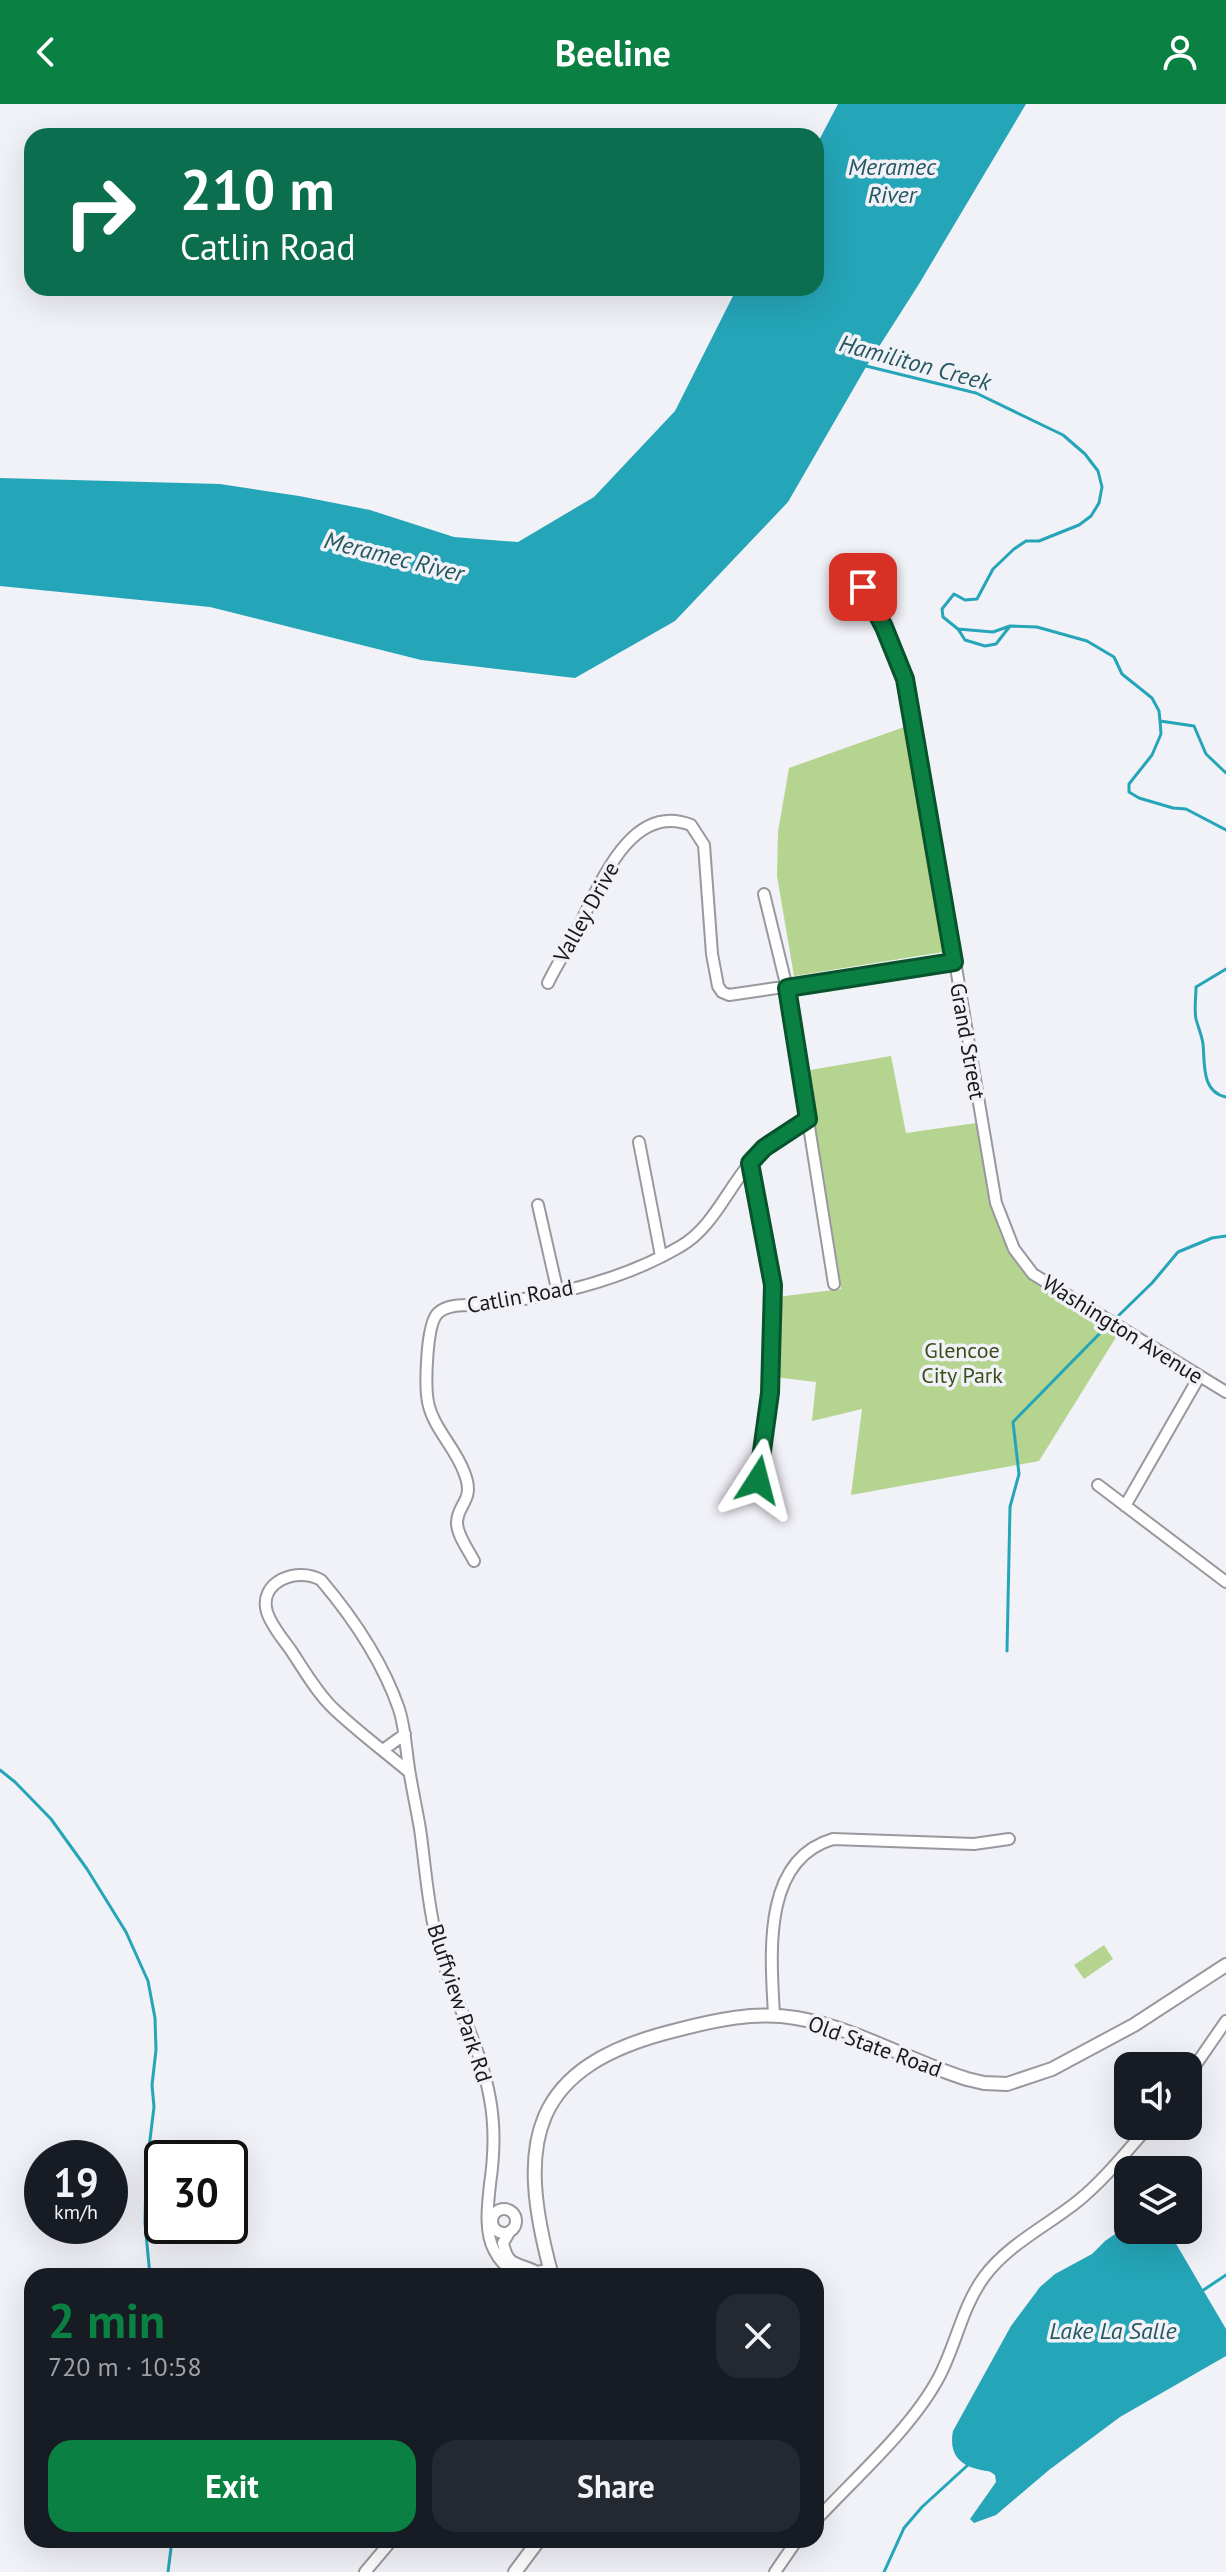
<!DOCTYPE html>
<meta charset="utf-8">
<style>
:root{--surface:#171b24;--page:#242831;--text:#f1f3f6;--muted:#9ea1a6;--accent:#0b8043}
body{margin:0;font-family:"PT Sans",sans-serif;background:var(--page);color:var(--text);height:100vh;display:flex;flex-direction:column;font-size:30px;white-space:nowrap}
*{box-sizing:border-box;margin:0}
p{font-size:26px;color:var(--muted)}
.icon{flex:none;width:44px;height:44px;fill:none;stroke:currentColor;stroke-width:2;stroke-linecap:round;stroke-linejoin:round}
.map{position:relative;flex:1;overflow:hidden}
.details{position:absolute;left:24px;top:2164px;width:800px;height:280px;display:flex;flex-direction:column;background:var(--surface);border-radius:24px;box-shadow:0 8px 32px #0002}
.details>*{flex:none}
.top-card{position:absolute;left:24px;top:24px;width:800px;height:168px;border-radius:24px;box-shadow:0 8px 32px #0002;background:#0b6e4f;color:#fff;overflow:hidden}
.fabs{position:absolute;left:1114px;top:1948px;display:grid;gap:16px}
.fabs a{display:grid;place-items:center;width:88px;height:88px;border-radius:16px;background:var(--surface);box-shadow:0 8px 32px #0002;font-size:40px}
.speed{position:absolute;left:24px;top:2036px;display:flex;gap:16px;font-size:40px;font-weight:700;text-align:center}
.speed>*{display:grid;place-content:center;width:104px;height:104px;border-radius:50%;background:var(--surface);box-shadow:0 8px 32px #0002;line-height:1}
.speed small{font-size:20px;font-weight:400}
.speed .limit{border:4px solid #111;border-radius:12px;background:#fff;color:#111}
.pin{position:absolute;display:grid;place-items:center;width:68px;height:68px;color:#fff;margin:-34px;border-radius:16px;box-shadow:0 4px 12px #0006}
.me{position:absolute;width:88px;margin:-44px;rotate:9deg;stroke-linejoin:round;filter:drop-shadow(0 0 6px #0008)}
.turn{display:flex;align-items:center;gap:28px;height:168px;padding:0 24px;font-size:36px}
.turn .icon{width:104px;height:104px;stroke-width:2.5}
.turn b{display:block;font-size:56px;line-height:68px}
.round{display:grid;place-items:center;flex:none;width:84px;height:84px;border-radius:24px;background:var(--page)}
.overview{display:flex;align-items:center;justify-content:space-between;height:136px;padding:0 24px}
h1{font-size:48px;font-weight:700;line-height:60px;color:var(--accent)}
.action{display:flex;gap:16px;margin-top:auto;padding:16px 24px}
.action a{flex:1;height:92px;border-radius:24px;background:var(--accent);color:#fff;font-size:32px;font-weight:700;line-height:92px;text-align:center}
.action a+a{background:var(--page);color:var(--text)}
header{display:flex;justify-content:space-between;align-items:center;height:104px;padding:0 24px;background:var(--accent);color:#fff;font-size:36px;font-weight:700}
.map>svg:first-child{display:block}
</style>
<header><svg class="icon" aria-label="back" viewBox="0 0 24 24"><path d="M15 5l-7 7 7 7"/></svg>Beeline<svg class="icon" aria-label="person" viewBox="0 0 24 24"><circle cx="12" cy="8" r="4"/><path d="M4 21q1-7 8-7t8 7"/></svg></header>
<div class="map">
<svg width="1226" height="2468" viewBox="0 0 1226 2468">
<rect width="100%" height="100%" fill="#f1f1f8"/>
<!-- green -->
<path fill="#b5d48f" d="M907,622L943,848L794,872L777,772L778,728L789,664Z
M891,952L906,1029L976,1019L990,1097L1009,1145L1118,1230L1039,1357L851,1391L862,1305L812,1317L816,1278L774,1273L777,1193L841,1185L805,967Z
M1104,1841L1113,1855L1084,1875L1074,1861Z"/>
<!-- water -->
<path fill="#25a5b8" d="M838,0H1026L919,180L866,263L788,398L675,517L575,574L421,556L210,503L0,482V374L220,380L299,392L370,406L454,433L518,438L594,393L675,307L737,184H816V42Z
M1128,2121V2126H1168L1226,2225V2252L1120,2313L1049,2366L996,2411L974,2419L970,2415L996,2378L995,2371C988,2365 986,2368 977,2365C957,2360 949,2347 953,2327L1011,2222L1040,2183L1055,2170L1092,2150L1105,2137Z"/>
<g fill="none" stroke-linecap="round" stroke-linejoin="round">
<!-- stream -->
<path stroke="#25a5b8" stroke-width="3" d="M866,262L976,289L1063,331L1085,350L1098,367L1102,383L1099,399L1091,412L1079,421L1039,437H1026L1014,445L993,465L977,495L965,496L954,490L942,505L943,513L958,525L993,528L1010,522L1037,523L1087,537L1114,553L1122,570L1152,594L1159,607L1160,617L1161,630L1152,651L1129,680V688L1139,694L1173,704L1186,705L1226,726
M958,525L965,536L985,542L996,540L1010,522
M1160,617L1194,622L1206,650L1226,669
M1226,865L1196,883C1196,893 1194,905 1196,915C1198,923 1202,932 1203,940C1205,959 1201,988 1226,993
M1115,1215L1152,1179L1178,1148L1212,1134L1226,1132
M1007,1547L1010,1403L1019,1370L1013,1318L1109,1220
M0,1666L15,1678L51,1715L87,1765L126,1828L148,1877L155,1914L156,1946L152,1981L154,2003L146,2068L145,2119L150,2172
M1202,2187L1226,2171
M168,2468L172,2436
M884,2468L904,2424L922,2403L969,2360"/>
<defs>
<path id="minor" d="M863,483C884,522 902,561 912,604L996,1099L1014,1145L1033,1170L1226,1288
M764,790L787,884L834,1180
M548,879C556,862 566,847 575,830C597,789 628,696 691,721L704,741L712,850L718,882L722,888L729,891L954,858
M639,1038L661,1152
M750,1059L773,1181L770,1289L758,1376
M538,1101L558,1189
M1098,1381L1226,1478
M1125,1402L1199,1273
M474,1457C469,1447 457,1431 457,1419C457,1399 476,1397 464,1368C455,1343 433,1324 428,1298C425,1282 426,1220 438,1209C449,1198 475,1202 490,1200C555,1192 624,1176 681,1142C712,1124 727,1086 750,1059C766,1040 788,1029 808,1015
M383,1646L405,1630
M409,1668C384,1647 357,1627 334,1605C316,1588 303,1564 290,1545C282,1534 271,1521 267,1508C258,1478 297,1462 321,1476C354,1515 382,1556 399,1605C406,1627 406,1649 410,1671C413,1689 417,1707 420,1725C425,1759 427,1794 435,1828C447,1885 480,1937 490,1995C495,2022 494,2053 490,2080C488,2100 484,2127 494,2146C507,2172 525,2171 551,2165
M774,1911C771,1852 761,1756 833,1735L974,1740L1009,1735
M1188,1972L1226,1917
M492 2117a12 12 0 1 1 24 0a12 12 0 1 1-24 0Z
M510,2127L503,2139C508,2162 515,2158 533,2166
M816,2416C856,2373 912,2324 939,2273C956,2241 962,2203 984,2173C1007,2141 1047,2122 1078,2097C1105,2075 1126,2048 1149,2022
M365,2468L392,2436
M775,2468L797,2436"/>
<path id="tertiary" d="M552,2172C515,2037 529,1962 677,1926C715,1916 756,1907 796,1914C856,1924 909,1957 967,1975L984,1979L1007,1980L1052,1965L1134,1921L1226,1861
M515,2468L539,2436"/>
</defs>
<!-- minor casing -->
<use href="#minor" stroke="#98989e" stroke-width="14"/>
<!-- tertiary casing -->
<use href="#tertiary" stroke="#98989e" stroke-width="16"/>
<!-- minor -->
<use href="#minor" stroke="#fff" stroke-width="10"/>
<!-- tertiary -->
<use href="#tertiary" stroke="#fff" stroke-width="12"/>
</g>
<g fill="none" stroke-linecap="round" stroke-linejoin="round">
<defs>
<path id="route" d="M758,1376L770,1289L773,1181L750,1059L764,1044L808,1015L787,884L954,858L905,575L884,523L863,483"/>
</defs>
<!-- route casing -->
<use href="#route" stroke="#07532c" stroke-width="20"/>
<!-- route -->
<use href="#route" stroke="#0b8043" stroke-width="14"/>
</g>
<g text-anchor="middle" stroke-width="7" stroke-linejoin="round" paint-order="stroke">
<!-- street labels -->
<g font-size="22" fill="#1a1a1c" stroke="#f1f1f8">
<text transform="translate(586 808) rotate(-61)" y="8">Valley Drive</text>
<text transform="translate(968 937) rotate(80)" y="8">Grand Street</text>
<text transform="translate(520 1192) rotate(-10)" y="8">Catlin Road</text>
<text transform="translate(1123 1225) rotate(32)" y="8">Washington Avenue</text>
<text transform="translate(460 1899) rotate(72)" y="8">Bluffview Park Rd</text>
<text transform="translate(875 1942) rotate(20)" y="8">Old State Road</text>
</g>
<!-- park labels -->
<g font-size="22" fill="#3a4f19" stroke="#f1f1f8">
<text x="962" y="1254">Glencoe<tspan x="962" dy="25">City Park</tspan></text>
</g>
<!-- water labels -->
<g font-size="24" font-style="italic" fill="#275861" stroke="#f1f1f8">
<text x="892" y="71">Meramec<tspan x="892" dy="28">River</tspan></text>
<text transform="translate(915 259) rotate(15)" y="8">Hamiliton Creek</text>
<text transform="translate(394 453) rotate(14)" y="8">Meramec River</text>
<text x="1113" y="2235">Lake La Salle</text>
</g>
</g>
</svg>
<div class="fabs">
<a><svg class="icon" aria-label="sound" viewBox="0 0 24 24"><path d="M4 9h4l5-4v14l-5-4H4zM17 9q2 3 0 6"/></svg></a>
<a><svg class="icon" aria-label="layers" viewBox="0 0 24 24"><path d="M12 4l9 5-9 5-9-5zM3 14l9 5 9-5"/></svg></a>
</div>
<div class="speed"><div>19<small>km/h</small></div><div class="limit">30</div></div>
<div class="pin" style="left:863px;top:483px;background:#d93025"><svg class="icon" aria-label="arrive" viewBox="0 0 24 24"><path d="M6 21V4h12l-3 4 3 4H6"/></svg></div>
<svg class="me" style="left:758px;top:1376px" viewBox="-20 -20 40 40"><path d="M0-17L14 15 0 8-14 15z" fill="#0b8043" stroke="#fff" stroke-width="4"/></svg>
<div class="top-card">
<div class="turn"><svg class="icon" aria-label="right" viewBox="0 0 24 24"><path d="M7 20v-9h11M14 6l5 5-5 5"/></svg><div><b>210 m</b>Catlin Road</div></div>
</div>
<section class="details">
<div class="overview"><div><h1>2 min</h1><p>720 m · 10:58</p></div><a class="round"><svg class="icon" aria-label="close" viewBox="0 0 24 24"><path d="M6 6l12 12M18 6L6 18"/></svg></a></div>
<div class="action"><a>Exit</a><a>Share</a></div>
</section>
</div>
